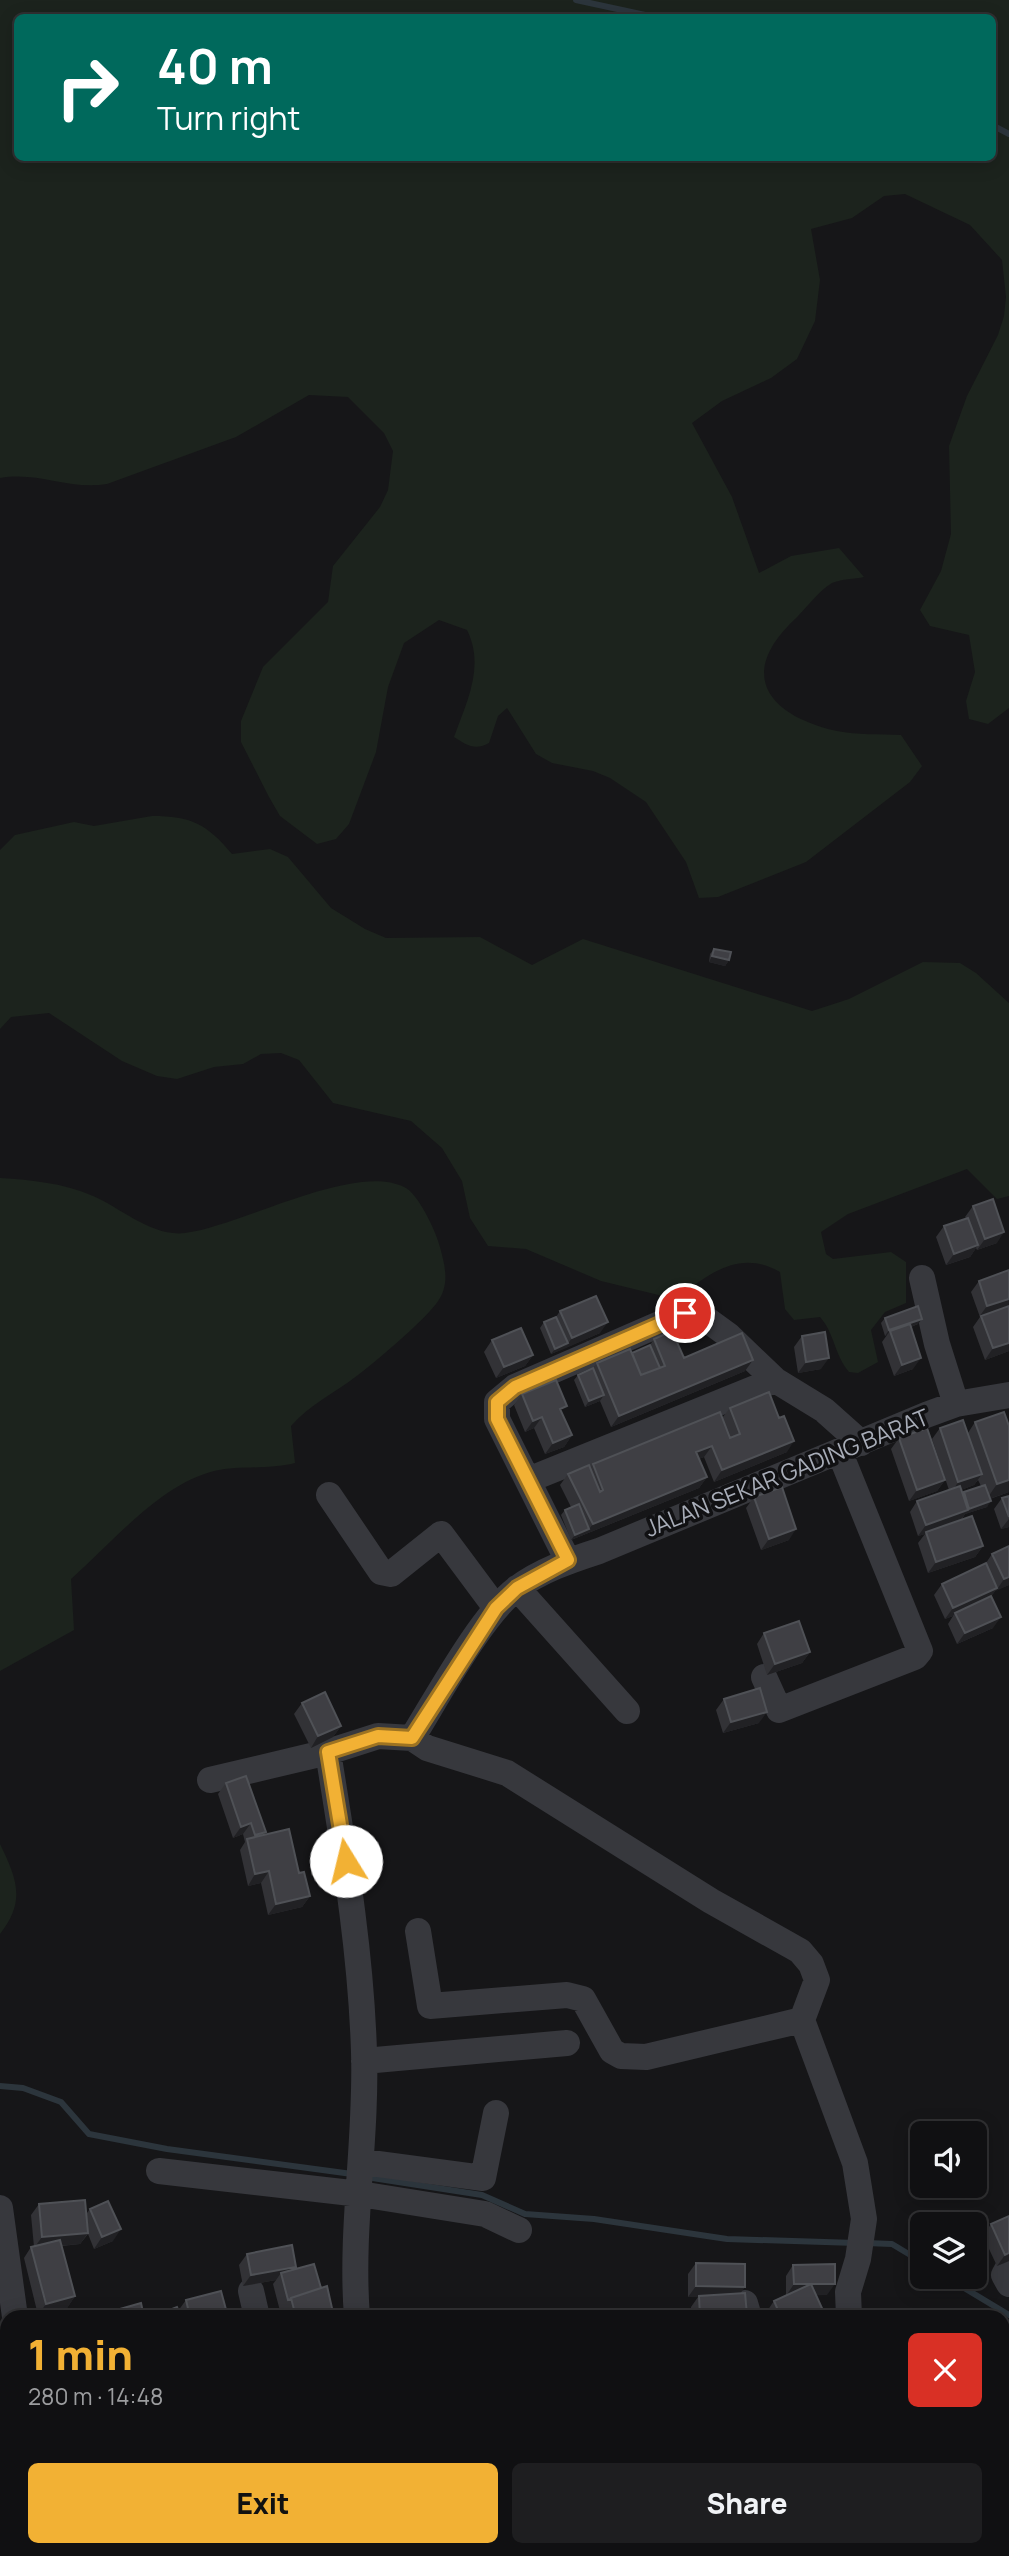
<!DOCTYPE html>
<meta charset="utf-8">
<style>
:root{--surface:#101012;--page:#1e1e20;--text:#f1f3f6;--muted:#9c9d9f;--line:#303032;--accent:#f2b134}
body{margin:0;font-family:Manrope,sans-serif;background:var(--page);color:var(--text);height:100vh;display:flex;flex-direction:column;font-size:26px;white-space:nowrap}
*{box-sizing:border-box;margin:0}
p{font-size:23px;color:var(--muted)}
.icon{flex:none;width:38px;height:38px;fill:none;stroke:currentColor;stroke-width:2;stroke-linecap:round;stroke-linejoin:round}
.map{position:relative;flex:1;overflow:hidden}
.panel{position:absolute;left:0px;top:2310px;width:1010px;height:247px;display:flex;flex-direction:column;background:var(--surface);border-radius:21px 21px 0 0;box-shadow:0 4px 18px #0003,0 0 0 2px var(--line)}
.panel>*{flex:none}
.hud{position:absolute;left:14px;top:14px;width:982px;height:147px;border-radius:10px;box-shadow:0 4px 18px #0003,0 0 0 2px var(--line);background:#00695c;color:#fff;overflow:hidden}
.tools{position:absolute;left:910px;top:2121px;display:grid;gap:14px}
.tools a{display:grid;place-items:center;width:77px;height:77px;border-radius:10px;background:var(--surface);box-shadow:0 4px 18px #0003,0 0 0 2px var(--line);font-size:35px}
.pin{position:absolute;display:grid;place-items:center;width:60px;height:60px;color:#fff;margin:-30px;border:4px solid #fff;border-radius:50%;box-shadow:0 2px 7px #0007}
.me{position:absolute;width:77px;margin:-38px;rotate:351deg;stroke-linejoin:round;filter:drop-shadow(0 0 5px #0008)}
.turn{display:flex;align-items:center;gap:24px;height:147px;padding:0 28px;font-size:32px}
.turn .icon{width:91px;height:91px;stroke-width:2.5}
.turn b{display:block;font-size:49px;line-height:60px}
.round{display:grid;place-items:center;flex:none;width:74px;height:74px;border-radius:10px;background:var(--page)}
.head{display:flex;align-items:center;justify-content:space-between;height:119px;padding:0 28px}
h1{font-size:42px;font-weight:800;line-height:52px;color:var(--accent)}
.action{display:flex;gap:14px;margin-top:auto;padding:14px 28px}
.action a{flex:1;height:80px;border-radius:10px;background:var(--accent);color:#111;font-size:28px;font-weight:800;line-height:80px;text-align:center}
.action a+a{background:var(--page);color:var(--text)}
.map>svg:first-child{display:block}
</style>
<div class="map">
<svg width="1009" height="2556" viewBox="0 0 1009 2556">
<rect width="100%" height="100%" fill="#161618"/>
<!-- green -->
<path fill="#1c231d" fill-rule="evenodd" d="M0,0H1009V708L988,724L969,719L966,701L975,672L969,635L930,626L920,610L941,571L951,534L949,446L967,396L998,335L1004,316L1006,297L1002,260L970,225L905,194L884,196L852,218L811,229L820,280L815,321L797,359L771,378L722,401L692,423L732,497L759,573L791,556L839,548L864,577C855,579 841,579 832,583C818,591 805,610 793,621C736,676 770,716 837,731C857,735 880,734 901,735L922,766L910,782L806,862L718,897L699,898L686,862L646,802L610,778L593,771L552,763L536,754L507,708L498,716L489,743C474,751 467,745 454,737C467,701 485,666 467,630L439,620L404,643L388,687L376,752L349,824L336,839L317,844L280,816L269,797L241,742V721L263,667L328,602L333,566L380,507L388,490L393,451L384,433L348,397L309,395L236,437L107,484C68,490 38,471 0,478ZM18,18H992V158H18Z
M152,816C191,816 207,824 232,854L270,849L288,857L331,908L365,929L386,938L480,937L532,965L583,939L812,1011L849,999L923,962L960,963L976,973L1009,1003V1196L997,1199L967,1169L848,1214L821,1232L826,1254L833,1259L891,1252L906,1262V1303L885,1312L871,1330L878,1362L858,1373L849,1372C834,1354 835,1334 820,1317L794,1320L785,1309L780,1272C738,1248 709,1275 675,1299L601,1281L526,1249L488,1246L470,1218L462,1181L442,1148L411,1121L333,1103L299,1060L281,1053L261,1054L243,1064L214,1067L177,1079L157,1076L122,1061L49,1013L11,1017L0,1029V850L15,835L74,822L94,826Z
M0,1178C32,1180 63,1183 93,1196C121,1208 152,1237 185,1233C241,1226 354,1162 404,1187C418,1193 435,1230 439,1244C445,1265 451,1285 436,1304C419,1325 380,1358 358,1375C335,1393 310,1404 291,1426L295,1463C268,1470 240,1465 214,1471C159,1485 112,1543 71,1579L74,1630L0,1671Z
M0,1844C17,1879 26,1901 0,1934Z"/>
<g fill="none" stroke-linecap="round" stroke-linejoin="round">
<!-- stream -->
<path stroke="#2c353c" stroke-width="6" d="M576,0L659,18
M992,125L1009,134
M0,2086L23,2088L61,2102L89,2134L167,2149L352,2174
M366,2177L482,2195L525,2214L594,2219L727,2239L856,2243
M866,2243L892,2244L922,2262
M946,2277L1009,2315"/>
<!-- minor -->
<path stroke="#37383d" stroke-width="26" d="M922,1278L937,1344L956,1404
M528,1480L775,1380
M329,1495L381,1572L391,1574L441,1534L496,1608
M568,1561L497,1419V1402L515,1387L685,1313L706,1319L728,1335L775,1380L824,1410L861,1443
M517,1588L627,1711
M764,1677L779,1710L915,1657L920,1651L840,1453
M210,1780L328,1752
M418,1931L430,2006L567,1995L583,1999L612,2051L621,2056L646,2057L802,2020
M364,2061L567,2043
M363,2162L483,2178L496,2113
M159,2171L360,2194L485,2214L519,2230
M0,2208L15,2317
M1009,2266L1004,2275L1009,2284
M251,2291L257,2317
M745,2303L749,2317
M357,2317C350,2229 367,2140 364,2052C361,1951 344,1852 328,1752L378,1736L412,1738
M849,2317L848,2292L858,2259L864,2219L855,2163L802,2020L817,1980L811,1964L800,1951L711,1901L507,1773L427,1748L412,1738C437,1698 481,1616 516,1589C539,1571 571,1560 599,1551L926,1415L956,1404L1009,1395
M0,2348H7
M1003,2366L1009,2364
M0,2464L7,2462
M0,2495L7,2519
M16,2550L17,2556
M388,2550L389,2556
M466,2550L469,2556
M582,2550L586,2556
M67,2556L89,2550
M543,2556L553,2550"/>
</g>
<!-- wall -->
<path fill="#323236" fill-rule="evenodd" d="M714,949L729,960L725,966L709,962L710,954Z
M973,1206L997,1243L977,1250L976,1248L970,1257L946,1265L936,1237L944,1226L966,1218L965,1217Z
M979,1281L1009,1351L985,1360L973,1327L980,1317L971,1292Z
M560,1311L600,1333L551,1354L540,1328L544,1322L556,1317Z
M885,1318L918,1324L911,1327L913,1369L894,1376L882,1342L887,1335L885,1336L881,1323Z
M802,1336L821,1369L798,1373L794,1347Z
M654,1339L684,1358L745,1371L611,1427L600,1401L585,1407L574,1380L578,1375L593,1368L597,1363L632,1353L650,1345Z
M492,1340L533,1355L525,1366L496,1378L484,1352Z
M522,1394L562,1413L572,1435L564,1447L545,1454L534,1428L525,1432L514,1405Z
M730,1408L787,1452L714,1482L704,1457L699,1459L707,1477L699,1488L571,1540L561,1515L565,1510L571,1507L560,1485L568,1474L590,1467L593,1464L722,1418Z
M975,1422L1009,1492L990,1499L987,1507L965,1514L962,1519L983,1546L975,1557L928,1573L918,1543L925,1534L918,1536L910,1512L917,1501L949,1490L932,1439L940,1428L968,1433ZM978,1480L981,1486L964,1492L962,1494L961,1490L974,1485Z
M899,1438L945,1480L937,1491L909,1501L891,1449Z
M1009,1496V1527L1001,1529L994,1509L1002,1498Z
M754,1497L789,1540L761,1550L746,1508Z
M992,1554L1009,1585L996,1590L991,1596L993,1628L957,1644L948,1624L953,1616L945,1619L934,1595L942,1584L986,1563Z
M764,1633L810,1652L802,1663L767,1675L757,1644Z
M724,1699L759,1723L723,1733L716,1710Z
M302,1703L341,1726L333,1737L311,1748L294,1714Z
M226,1783L266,1832L263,1835L299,1873L310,1896L302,1907L268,1915L261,1883L248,1886L240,1850L245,1842L243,1834L233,1838L218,1794Z
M39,2204L87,2213L90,2209L113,2241L94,2249L88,2234L80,2244L62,2246L75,2296L67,2308L38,2315L24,2258L31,2247H34L31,2215Z
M991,2224L1009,2261L997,2266L983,2236Z
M247,2254L295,2269L321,2288L334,2317H280L279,2314L282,2310L280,2311L273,2284L276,2280L243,2286L239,2265Z
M696,2263L745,2287L740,2293L747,2315L745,2317H691V2307L698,2297H688V2274Z
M793,2265L827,2295H816L826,2317H763L774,2301L786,2295V2276Z
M186,2300L228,2317H161L164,2312L178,2311Z
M113,2311L144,2317H109Z
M0,2348L7,2350V2449L0,2423V2415L5,2407L0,2410Z
M7,2461V2486L2,2468Z
M1009,2500V2517L1003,2507Z
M141,2550L178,2556H137Z
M189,2550H229L233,2556H192Z
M230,2550H374L362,2556H352L350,2553L348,2556H234Z
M591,2550H624L613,2556H594Z
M629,2550H665L655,2556H652L650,2552L647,2556H619Z
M697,2550L711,2556H693Z
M851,2550H888L885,2554L925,2555L924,2556H855Z
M952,2550H1003L1009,2556H956Z"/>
<!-- shaded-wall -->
<path fill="#212124" d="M712,956L729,960L725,966L709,962Z
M1004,1232L997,1243L977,1250L985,1239Z
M978,1245L970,1257L946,1265L954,1254Z
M1009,1299V1307L979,1317L987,1306Z
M922,1319L918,1324L891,1334L890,1331L887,1335L885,1336L889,1330Z
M608,1322L600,1333L564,1349L572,1338Z
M568,1343L564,1349L551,1354L555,1349Z
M1009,1343V1351L985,1360L993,1348Z
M533,1355L525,1366L496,1378L504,1367Z
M829,1358L821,1369L798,1373L806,1362Z
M921,1358L913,1369L894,1376L902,1365Z
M753,1360L745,1371L611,1427L619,1416Z
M604,1395L600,1401L585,1407L589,1401Z
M542,1417L534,1428L525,1432L533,1421Z
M572,1435L564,1447L545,1454L553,1443Z
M794,1441L787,1452L714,1482L722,1470Z
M712,1446L704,1457L689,1463L696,1452Z
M982,1474L974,1485L951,1494L958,1482Z
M707,1477L699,1488L571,1540L575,1535L589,1529L593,1524Z
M945,1480L937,1491L909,1501L917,1490Z
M1009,1480V1492L986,1500L997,1484Z
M991,1501L987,1507L965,1514L969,1509Z
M968,1510L960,1521L926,1532L925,1534L918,1536L926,1525Z
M1009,1519V1527L1001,1529Z
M796,1529L789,1540L761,1550L769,1539Z
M983,1546L975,1557L928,1573L936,1562Z
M1009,1577V1585L996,1591L1004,1579Z
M997,1588L990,1599L955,1613L953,1616L945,1619L953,1608Z
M1001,1617L993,1628L957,1644L965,1633Z
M810,1652L802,1663L767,1675L775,1664Z
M767,1712L759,1723L723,1733L731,1722Z
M341,1726L333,1737L311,1748L318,1736Z
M251,1823L243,1834L233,1838L241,1827Z
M269,1871L261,1883L248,1886L255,1874Z
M310,1896L302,1907L268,1915L276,1904Z
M121,2229L113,2241L94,2249L102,2237Z
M88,2233L80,2244L34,2248L42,2237Z
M1009,2253V2261L997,2266L1005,2255Z
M296,2267L289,2278L281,2273L276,2280L243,2286L251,2275Z
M794,2284H835L827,2295L786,2296Z
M696,2286L745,2287L737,2298L688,2297Z
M75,2296L67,2308L38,2315L46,2304Z
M747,2315L745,2317H713Z
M7,2399V2407L0,2410V2402Z
M1009,2448V2455L1003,2458V2452Z
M300,2550L295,2556H287Z
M319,2550H321L317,2556H308Z
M349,2550H353L348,2556H336Z
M361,2550H374L362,2556H357Z
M613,2550H624L613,2556H605L607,2553Z
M660,2550H665L654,2556L657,2551Z
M716,2550H722L711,2556H706Z
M882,2550H888L884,2555L872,2556Z
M981,2550H992L981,2556H970Z"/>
<!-- building -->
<path fill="#3f3f44" stroke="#4f5156" stroke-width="2" d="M714,949L731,952L729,960L712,956Z
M993,1199L1004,1232L985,1239L973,1206Z
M968,1218L978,1245L954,1254L944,1226Z
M1009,1270V1299L987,1306L979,1281Z
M596,1296L608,1322L572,1338L560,1311Z
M918,1306L922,1319L889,1330L885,1318Z
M1009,1306V1343L993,1348L981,1316Z
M556,1317L568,1343L555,1349L544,1322Z
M910,1324L921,1358L902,1365L890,1331Z
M521,1328L533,1355L504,1367L492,1340Z
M672,1331L684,1358L742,1333L753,1360L619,1416L597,1363L630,1349L641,1375L665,1366L654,1339Z
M825,1332L829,1358L806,1362L802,1336Z
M650,1345L660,1368L641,1375L632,1353Z
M593,1368L604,1395L589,1401L578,1375Z
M556,1380L567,1406L560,1409L572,1435L553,1443L542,1417L533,1421L522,1394Z
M769,1392L779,1418L784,1416L794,1441L722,1470L712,1446L696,1452L707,1477L593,1524L568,1474L589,1465L600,1492L603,1490L593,1464L720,1412L730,1438L740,1434L730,1408Z
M1004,1412L1009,1426V1480L997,1484L975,1422Z
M963,1420L982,1474L958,1482L940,1428Z
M927,1428L945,1480L917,1490L899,1438Z
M985,1485L991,1501L969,1509L964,1492Z
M960,1486L968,1510L926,1525L917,1501Z
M782,1487L796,1529L769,1539L754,1497Z
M1009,1496V1517L1002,1498Z
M579,1504L589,1529L575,1535L565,1510Z
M972,1516L983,1546L936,1562L926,1532Z
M1009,1546V1577L1004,1579L992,1554Z
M986,1563L997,1588L953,1608L942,1584Z
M991,1596L1001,1617L965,1633L955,1613Z
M799,1621L810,1652L775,1664L764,1633Z
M760,1688L767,1712L731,1722L724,1699Z
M325,1692L341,1726L318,1736L302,1703Z
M246,1776L266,1832L255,1835L251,1823L241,1827L226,1783Z
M289,1829L299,1873L304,1872L310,1896L276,1904L269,1871L255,1874L247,1839Z
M85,2200L88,2233L42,2237L39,2204Z
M108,2201L121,2229L102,2237L90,2209Z
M1009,2216V2253L1005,2255L991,2224Z
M60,2240L75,2296L46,2304L31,2247Z
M292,2245L296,2267L251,2275L247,2254Z
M696,2263L745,2264V2287L696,2286Z
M314,2264L321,2288L291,2298V2299L288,2300L281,2273Z
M835,2264V2284H794L793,2265Z
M811,2284L826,2317H781L774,2301Z
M327,2286L334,2317H296L291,2298Z
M221,2291L228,2317H190L186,2300Z
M745,2293L747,2315L700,2317L699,2296Z
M141,2303L144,2317H115L113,2311Z
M177,2307L181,2317H166L164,2312Z
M956,2310L957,2317H931Z
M62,2311L64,2317H40Z
M5,2346L7,2350V2399L0,2402V2348Z
M1007,2411L1009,2415V2448L1003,2452V2414Z
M0,2423L5,2444L0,2446Z
M1003,2525L1008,2534L1003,2537Z
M1003,2544L1009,2556H977L987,2550H1003Z
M141,2550H175L178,2556H145Z
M203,2550H229L233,2556H206Z
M244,2550H270V2551L260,2556H247Z
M274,2550H299L287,2556H278Z
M306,2550H319L309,2555Z
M328,2550H349L336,2556H331Z
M427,2550H455L458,2556H423L421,2553Z
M589,2550H591L594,2556H577Z
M629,2550H650V2551L641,2556H620Z
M697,2550H716L706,2556H701Z
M724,2550L727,2556H714Z
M865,2550H882L872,2556H869Z
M892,2550H922L925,2555L923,2556H881Z
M966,2550H981L970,2556Z"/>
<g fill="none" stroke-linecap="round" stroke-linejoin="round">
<defs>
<path id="route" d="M346,1861L328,1752L378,1736L412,1738L496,1608L517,1588L568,1560L497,1419V1402L515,1387L685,1313"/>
</defs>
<!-- route casing -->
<use href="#route" stroke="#9d7322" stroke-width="18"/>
<!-- route -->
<use href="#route" stroke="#f2b134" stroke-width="12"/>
</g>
<g text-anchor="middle" stroke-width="7" stroke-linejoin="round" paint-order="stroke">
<!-- street labels -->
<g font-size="23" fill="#a8adb8" stroke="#111113">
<text transform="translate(787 1473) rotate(-22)" y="8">JALAN SEKAR GADING BARAT</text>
</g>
</g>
</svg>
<div class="tools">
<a><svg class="icon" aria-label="sound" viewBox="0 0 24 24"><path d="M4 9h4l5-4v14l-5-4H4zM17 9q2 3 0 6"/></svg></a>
<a><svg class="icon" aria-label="layers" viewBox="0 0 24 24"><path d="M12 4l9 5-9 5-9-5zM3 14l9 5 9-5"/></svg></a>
</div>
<div class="pin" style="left:685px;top:1313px;background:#d93025"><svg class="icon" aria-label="arrive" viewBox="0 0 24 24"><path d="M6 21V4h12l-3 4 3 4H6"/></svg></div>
<svg class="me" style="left:346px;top:1861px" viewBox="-20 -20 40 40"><circle r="19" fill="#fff"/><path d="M0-13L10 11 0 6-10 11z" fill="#f2b134"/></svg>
<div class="hud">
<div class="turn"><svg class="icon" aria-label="right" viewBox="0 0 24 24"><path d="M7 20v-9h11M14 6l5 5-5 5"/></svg><div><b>40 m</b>Turn right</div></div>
</div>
<section class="panel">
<div class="head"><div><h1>1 min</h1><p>280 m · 14:48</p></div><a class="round" style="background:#d93025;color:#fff"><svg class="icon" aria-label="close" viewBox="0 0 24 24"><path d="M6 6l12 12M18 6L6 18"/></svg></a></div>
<div class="action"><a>Exit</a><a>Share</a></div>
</section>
</div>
